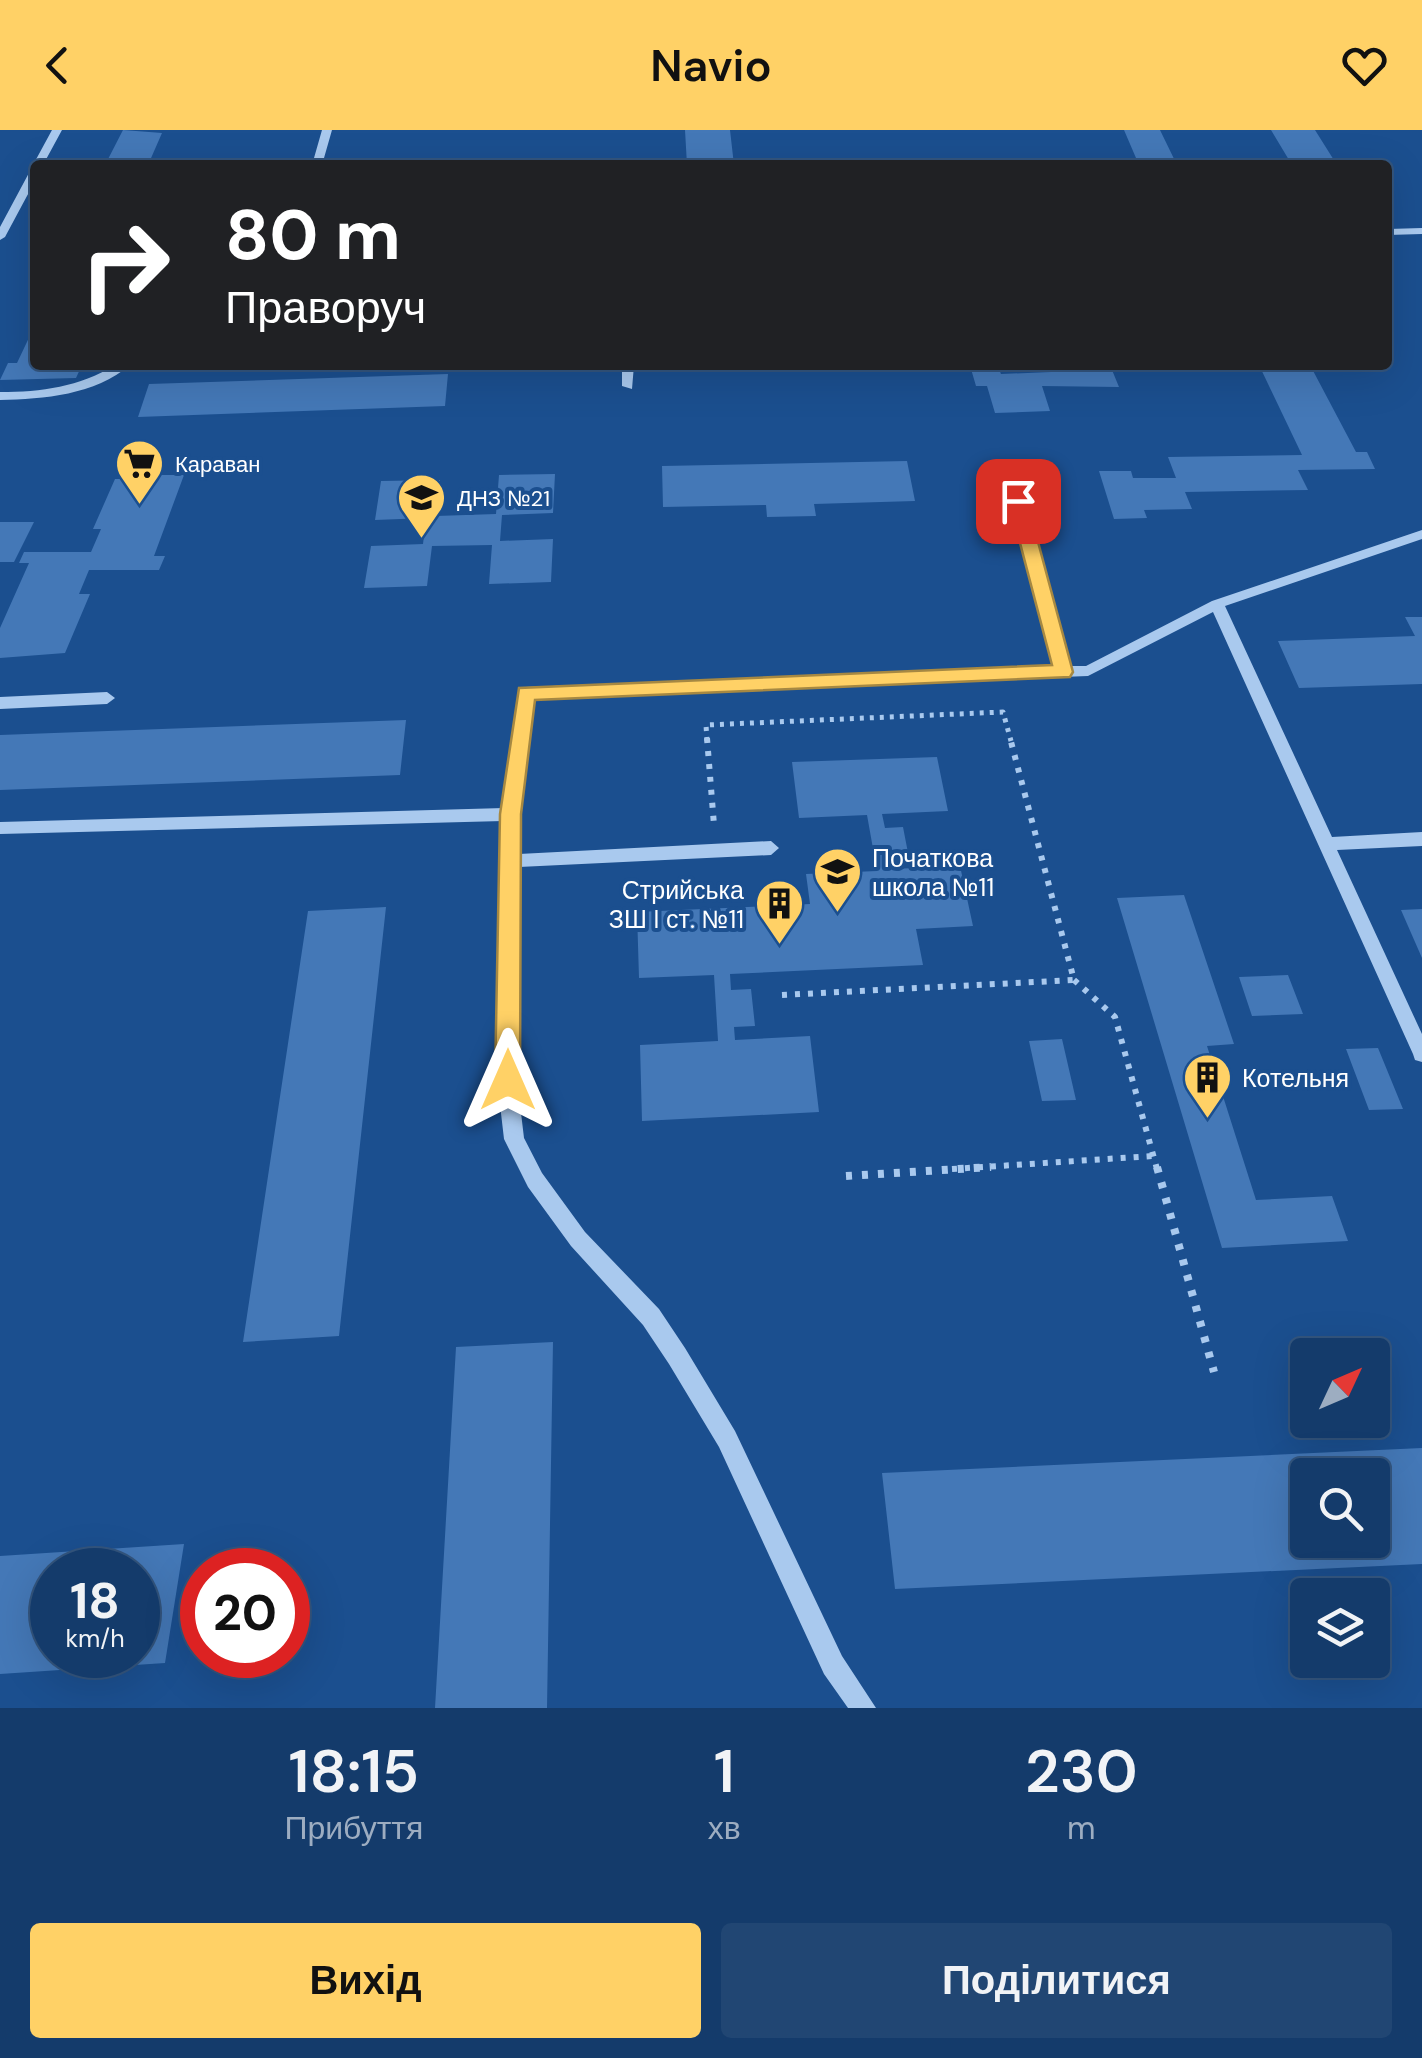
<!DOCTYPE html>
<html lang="uk">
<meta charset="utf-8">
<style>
:root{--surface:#143b6b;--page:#214673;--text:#f1f3f6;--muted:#9dadc1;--line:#33557e;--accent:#ffd166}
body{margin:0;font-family:"DM Sans",sans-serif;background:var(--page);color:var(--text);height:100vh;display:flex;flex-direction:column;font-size:38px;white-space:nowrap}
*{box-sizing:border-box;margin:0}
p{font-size:32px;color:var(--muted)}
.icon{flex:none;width:55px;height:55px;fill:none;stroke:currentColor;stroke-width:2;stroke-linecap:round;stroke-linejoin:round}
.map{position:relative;height:1578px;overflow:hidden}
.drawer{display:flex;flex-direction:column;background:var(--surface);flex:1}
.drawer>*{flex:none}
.top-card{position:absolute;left:30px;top:30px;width:1362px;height:210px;border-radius:10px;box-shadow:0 10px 40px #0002,0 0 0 2px var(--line);background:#202124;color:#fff;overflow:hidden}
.needle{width:65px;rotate:46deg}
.controls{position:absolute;left:1290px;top:1208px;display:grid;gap:20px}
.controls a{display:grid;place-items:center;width:100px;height:100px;border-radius:10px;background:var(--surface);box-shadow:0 10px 40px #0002,0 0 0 2px var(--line);font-size:50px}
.speed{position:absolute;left:30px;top:1418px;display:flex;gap:20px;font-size:50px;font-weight:700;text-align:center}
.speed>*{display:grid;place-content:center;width:130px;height:130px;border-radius:50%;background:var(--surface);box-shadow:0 10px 40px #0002,0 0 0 2px var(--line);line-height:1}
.speed small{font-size:25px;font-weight:400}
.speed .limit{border:15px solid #d22;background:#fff;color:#111}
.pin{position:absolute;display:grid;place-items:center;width:85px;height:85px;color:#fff;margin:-42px;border-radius:20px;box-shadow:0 5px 15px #0006}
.me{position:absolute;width:110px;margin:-55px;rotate:0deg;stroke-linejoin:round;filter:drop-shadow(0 0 8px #0008)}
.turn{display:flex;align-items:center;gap:35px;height:210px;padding:0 30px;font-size:45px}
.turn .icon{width:130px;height:130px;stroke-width:2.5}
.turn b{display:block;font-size:70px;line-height:85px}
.eta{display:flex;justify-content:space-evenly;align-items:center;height:170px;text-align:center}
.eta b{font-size:60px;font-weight:600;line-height:70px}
.action{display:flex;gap:20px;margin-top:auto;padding:20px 30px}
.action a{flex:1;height:115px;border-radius:10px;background:var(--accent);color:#111;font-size:40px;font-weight:600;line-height:115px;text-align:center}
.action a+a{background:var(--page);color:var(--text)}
header{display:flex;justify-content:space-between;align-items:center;height:130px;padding:0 30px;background:var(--accent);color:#111;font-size:45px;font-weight:600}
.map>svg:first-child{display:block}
</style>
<header><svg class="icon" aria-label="back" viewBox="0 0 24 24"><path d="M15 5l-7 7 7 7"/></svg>Navio<svg class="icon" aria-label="heart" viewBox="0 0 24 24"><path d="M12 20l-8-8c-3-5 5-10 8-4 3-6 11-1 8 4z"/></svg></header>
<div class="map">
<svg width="1422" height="1578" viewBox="0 0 1422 1578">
<rect width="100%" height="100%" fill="#1b4f8f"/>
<!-- building -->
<path fill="#4478b7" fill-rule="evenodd" d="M123,0L162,3L148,35H105Z
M685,0H730L734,35H687Z
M1124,0H1160L1177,35H1139Z
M1271,0H1315L1337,35H1292Z
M35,195V235H82L76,248L0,250L8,233H17Z
M1049,235H1103L1105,240H1112L1119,257L1042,256L1050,281L995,283L987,256H976L971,239H999L1001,244L1051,242Z
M1259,235H1310L1356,322H1367L1375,339L1298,340L1308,360L1185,362L1192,379L1144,380L1147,388L1114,389L1099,341H1131L1133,348H1176L1168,327L1302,325Z
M448,244L445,276L138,287L149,254Z
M907,331L915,371L814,374L816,386L767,387L766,375L663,377L662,336Z
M555,344L553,383L502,385L500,411L553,409L551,452L489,454L492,415L432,416L427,456L364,458L371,416L423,414L426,388L375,390L381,351L440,350L436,386L496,384L499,345Z
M150,345H184L154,426H165L159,440H89L79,464H90L65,523L0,528V498L29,433H19L24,422H91L101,399H93L115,349H149Z
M0,392H34L14,432H0Z
M1405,487H1422V554L1299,558L1278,511L1415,506Z
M406,590L400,645L0,660V605Z
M937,627L948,681L882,684L885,698L903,697L909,728H890L892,739L960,736L973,796L916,799L923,835L730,844L731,860L751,859L755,896L734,897L735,910L810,906L819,982L642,991L640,915L718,911L714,845L639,848L637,782L810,774L806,744L877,741L867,685L799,688L792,632Z
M1184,765L1234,914L1207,916L1256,1070L1332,1066L1348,1111L1222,1118L1117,768Z
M386,777L339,1206L243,1212L308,781Z
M1422,779V828L1401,780Z
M1288,845L1303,884L1252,886L1239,847Z
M1062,909L1076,970L1042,971L1029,911Z
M1378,918L1403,979L1369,980L1346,919Z
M553,1212L547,1578H435L456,1217Z
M1422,1318V1434L895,1459L882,1343ZM1308,1345H1372V1410H1308Z
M184,1414L165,1533L0,1544V1426ZM52,1440H138V1525H52Z"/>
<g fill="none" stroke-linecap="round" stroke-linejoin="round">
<!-- path-far2 -->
<path stroke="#a9c9ee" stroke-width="5" stroke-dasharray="4 6" stroke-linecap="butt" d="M707,611L706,595L1003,582L1011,611"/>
<!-- path-far1 -->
<path stroke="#a9c9ee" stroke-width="6" stroke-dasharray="5 8" stroke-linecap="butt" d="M707,608L714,695
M1074,850L1115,887L1157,1039
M782,865L1074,850L1010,608
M952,1039L1153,1026"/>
<!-- path -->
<path stroke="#a9c9ee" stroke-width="8" stroke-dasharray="6 10" stroke-linecap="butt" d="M1157,1037L1214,1242
M846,1046L991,1037"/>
<!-- minor -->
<path fill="#a9c9ee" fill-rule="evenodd" d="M52,0H62L43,35L34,37L33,35Z
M322,0H332L322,35H312Z
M35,38V51L5,107L0,110V97L30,41Z
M1422,98V104L1388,105V99Z
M115,235H130C95,265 44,269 0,270V262C42,262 79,257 115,235Z
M622,235H634L632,259L622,256Z
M1009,333L1016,337L1070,536H1086L1212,471L1422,400V409L1225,476L1332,707L1422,702V716L1337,720L1422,904V932L1415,930L1413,924L1213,482L1088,546L533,568L519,684V724L771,711L779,718L771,725L519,737L517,949L524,1008L542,1043L585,1102L659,1179L685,1218L735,1301L842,1526L876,1578H848L824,1544L719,1317L669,1234L643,1195L571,1116L528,1057L504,1009L497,949L503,691L0,704V692L504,678L518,563L526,557L1055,537L1002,337Z
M107,562L115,568L107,574L0,579V567Z"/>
</g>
<!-- route -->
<path fill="#ffd166" stroke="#a68842" stroke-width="2.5" d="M1018,365L1027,371L1073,542L1070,547L535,570L521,684L520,950L516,957L508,961L499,957L495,950L500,684L519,558L1052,535L1009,371Z"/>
<!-- icons -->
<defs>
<symbol id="supermarket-pin" viewBox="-11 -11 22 30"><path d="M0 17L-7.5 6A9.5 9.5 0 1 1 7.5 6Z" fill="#ffd166" stroke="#1b4f8f"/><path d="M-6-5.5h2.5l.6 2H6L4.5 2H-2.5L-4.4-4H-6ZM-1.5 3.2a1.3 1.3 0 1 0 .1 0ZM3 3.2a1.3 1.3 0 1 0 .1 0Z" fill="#111"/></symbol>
<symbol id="school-pin" viewBox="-11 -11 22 30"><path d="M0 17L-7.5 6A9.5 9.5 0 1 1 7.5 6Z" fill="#ffd166" stroke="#1b4f8f"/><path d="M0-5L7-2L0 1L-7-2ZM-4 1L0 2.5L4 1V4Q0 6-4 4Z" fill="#111"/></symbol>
<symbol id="building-pin" viewBox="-11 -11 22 30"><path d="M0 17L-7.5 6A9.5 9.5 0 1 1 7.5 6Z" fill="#ffd166" stroke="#1b4f8f"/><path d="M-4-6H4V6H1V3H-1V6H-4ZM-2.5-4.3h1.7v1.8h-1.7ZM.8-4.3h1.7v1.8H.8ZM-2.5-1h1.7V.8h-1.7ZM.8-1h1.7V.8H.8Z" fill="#111"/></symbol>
</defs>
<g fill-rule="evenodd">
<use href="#supermarket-pin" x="112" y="306" width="55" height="75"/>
<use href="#school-pin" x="394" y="340" width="55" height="75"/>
<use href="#school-pin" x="810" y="714" width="55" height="75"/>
<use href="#building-pin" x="752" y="746" width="55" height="75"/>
<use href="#building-pin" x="1180" y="920" width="55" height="75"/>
</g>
<g text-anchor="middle" stroke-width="8" stroke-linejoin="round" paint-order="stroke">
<!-- far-poi labels -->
<g font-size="22" fill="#fff" stroke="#1b4f8f" text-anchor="start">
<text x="175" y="342">Караван</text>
<text x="457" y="376">ДНЗ №21</text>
</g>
<!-- poi labels -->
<g font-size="25" fill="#fff" stroke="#1b4f8f" text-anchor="start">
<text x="872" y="737">Початкова<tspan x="872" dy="29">школа №11</tspan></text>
<text x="744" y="769" text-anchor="end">Стрийська<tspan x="744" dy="29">ЗШ I ст. №11</tspan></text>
<text x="1242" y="957">Котельня</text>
</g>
</g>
</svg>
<div class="controls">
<a><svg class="needle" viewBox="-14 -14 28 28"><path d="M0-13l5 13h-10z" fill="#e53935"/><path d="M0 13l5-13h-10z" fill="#9dadc1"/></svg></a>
<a><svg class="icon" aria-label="search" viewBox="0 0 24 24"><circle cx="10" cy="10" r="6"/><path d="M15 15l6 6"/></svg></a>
<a><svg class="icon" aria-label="layers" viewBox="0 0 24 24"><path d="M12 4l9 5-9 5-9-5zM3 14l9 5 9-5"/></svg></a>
</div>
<div class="speed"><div>18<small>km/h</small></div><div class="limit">20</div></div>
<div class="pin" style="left:1018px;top:371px;background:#d93025"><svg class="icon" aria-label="arrive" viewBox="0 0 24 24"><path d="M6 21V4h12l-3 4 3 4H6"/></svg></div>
<svg class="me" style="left:508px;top:950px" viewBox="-20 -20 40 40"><path d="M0-17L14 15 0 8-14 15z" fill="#ffd166" stroke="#fff" stroke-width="4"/></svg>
<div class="top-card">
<div class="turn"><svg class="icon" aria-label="right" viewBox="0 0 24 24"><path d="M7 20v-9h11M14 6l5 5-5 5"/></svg><div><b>80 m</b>Праворуч</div></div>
</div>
</div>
<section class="drawer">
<div class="eta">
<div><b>18:15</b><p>Прибуття</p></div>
<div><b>1</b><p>хв</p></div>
<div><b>230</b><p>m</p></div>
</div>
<div class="action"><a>Вихід</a><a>Поділитися</a></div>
</section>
